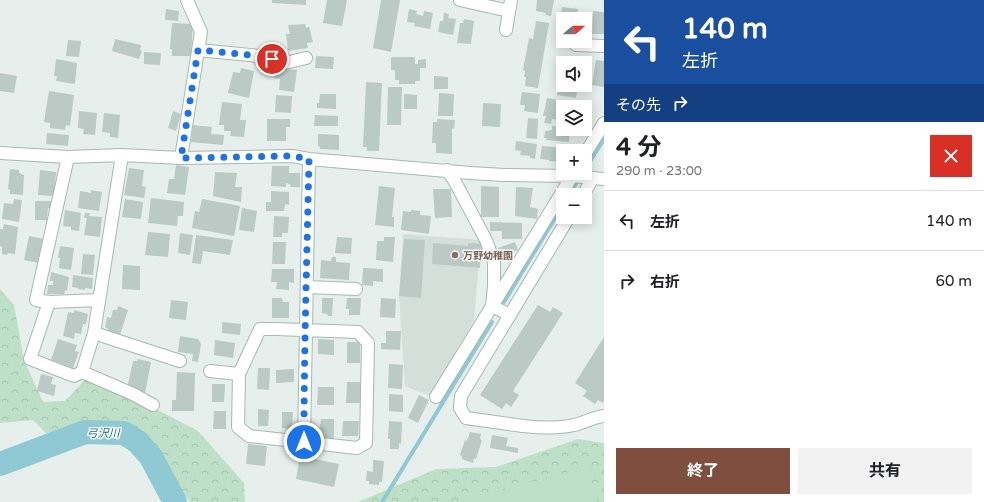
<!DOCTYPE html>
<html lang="ja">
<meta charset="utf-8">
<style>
:root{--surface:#fff;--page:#f2f2f2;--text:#202124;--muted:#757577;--line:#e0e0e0;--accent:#7f4e3f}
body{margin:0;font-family:"Varela Round","Noto Sans JP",sans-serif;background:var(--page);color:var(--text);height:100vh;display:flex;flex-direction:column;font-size:15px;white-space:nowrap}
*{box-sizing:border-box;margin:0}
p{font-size:13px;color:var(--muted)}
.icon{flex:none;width:22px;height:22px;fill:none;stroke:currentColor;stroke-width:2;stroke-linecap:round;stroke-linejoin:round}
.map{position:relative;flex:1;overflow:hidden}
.drawer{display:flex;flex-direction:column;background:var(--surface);width:380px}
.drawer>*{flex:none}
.guide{background:#1a4fa0;color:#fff;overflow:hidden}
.needle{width:26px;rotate:70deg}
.controls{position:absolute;left:556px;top:12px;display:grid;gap:8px}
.controls a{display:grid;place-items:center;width:36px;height:36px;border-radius:0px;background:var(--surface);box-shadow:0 2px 10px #0003;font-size:20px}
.pin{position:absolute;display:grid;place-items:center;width:34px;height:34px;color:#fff;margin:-17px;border:2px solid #fff;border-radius:50%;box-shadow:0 1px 4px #0007}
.me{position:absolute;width:44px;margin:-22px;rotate:0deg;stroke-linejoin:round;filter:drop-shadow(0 0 3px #0008)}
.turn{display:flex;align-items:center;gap:14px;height:84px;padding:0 12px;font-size:18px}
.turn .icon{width:52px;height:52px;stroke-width:2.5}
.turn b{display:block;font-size:28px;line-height:34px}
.then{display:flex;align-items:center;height:38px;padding:0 12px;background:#0003;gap:8px;font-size:15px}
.round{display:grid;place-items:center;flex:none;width:42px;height:42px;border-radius:0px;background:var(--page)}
.headline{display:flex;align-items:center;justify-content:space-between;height:68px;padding:0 12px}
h1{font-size:24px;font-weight:700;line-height:30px}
.action{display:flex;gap:8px;margin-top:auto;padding:8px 12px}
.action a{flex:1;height:46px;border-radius:0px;background:var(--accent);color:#fff;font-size:16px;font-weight:700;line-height:46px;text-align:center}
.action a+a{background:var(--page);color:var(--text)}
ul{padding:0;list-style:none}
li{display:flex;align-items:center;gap:12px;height:60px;padding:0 12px;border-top:1px solid var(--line)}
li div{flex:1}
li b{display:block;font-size:15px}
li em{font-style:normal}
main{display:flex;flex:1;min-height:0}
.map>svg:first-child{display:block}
</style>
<main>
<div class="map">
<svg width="604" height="502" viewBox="0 0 604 502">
<defs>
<pattern id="forest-crowns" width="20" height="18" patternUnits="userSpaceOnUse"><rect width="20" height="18" fill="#bfe0c8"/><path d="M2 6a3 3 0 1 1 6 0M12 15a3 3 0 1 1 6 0" fill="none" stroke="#a4c1ad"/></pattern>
</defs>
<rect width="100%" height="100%" fill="#e6efeb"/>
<!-- built -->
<path fill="#d4dfda" d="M403,234L481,240L474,320L430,396L405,386L399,296Z"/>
<!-- forest -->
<path fill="url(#forest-crowns)" d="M0,289L14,305L24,360L43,402L65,401L85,380L98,379L198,431L244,483L245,502H190L152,453L129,431L62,449L33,420L0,423Z
M578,439L604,443V502H358L436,469L496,467Z"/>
<!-- garden -->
<path fill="#bfe0c8" d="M587,467L598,502H459Z"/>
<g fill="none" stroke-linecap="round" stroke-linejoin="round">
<!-- stream -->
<path stroke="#8ec9d4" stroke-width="4" d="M587,166L604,139
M569,195L577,182
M504,302L563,205
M382,502L492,322"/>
<!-- river -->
<path stroke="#8ec9d4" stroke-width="24" d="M0,464L85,432L124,433L138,442L151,457L175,502"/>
</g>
<!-- building -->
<path fill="#bbcac4" d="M272,0H306V5L272,3Z
M327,0H347L342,26L323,23Z
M381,0H400L391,52L373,48Z
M537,0H554L551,16L545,15L546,13L536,11Z
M562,7L578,9L577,19H565V17L561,16Z
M166,9L179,11L178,21L165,20Z
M409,9L417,11L416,14L423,16L424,11L433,13L430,29L414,26L415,23L407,22Z
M593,11L604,12V34H592Z
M444,13L449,14L448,18L456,19L453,35L438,32L440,21H443Z
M464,19L474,21L471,44L457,43L460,23H463Z
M536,21L549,23L538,88L525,86L526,77H524L525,71L523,70L529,38L533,39Z
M172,23L193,24L191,56H172V49H170Z
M305,24L306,28L309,27L313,42L307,43L308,48L288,51L286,34H290L288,25Z
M115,39L141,45L140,50L142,51L139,59L112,51Z
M68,40L81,41L79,57L66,56Z
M144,52L161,53L160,65L144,64Z
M316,56L334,57L333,69L315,68Z
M391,57H415V64H418V60L426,59V68H420V81H415V84H399V80H395V70H391Z
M56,59L77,63L75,84L56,81L57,76H54Z
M596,60L604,61V87L592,85Z
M241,68L254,71L249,98L228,93L233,72L240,73Z
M276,68L297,70L294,92L279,90L280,79L274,78Z
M0,73L17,76L14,93L0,91Z
M434,76L448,77V89H434Z
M366,82L382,83L379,151H367V147H363Z
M559,83L563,84V85L578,86L576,98L557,95Z
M388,87H402L401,125H387Z
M49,91L74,95L70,126L66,125L65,130L50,128V123L44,122Z
M522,92L540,94L538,113L524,111L525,105H520Z
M439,93L454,94L453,116H438Z
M320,94H336V109L317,108V103H319Z
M404,94L417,95V109H404Z
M276,95L292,96L291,113L275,112Z
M547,98L563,101L560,120L552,119L551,124L544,123L546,116H543Z
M222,102L242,104L240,120H246L244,137L230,136L231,131H224V125H219Z
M568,102L583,103L582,107H567Z
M483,103L501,104L500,127L482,126Z
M79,111L97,113L95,135L83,134L84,129L78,128Z
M173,111L181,114L176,131L168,128Z
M104,113L120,115L118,138L110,137V133L102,132Z
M315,115L338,116V126H314Z
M528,118L538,119L537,139L526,138Z
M267,119H290V127H286V141H267Z
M437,119L455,120L454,129L452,128V154L436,153V143H432L433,122H437Z
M193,125L212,127L211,134L224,135L223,145L191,142Z
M552,126L563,127V129H570L569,142L546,140L547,138H544L545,131L552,130Z
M47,133L69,135L68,146L46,144Z
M318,134L339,135V150L320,149V147L318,146Z
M516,141L537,144L535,159L530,158V156L520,155L521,151L515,150Z
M542,146L565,148V151H563V162L549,161V160L540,159Z
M176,165L189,167L185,195L167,193L169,179H174Z
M272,166H289V173H300V187H291L290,184L286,183V187L271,186Z
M129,168L144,170L142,186L146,187L144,198L124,195Z
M10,169L19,170V173L24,175L23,195L10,194V190L8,189Z
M40,170L56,172L54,196L38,195Z
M215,172L237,173L235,187H242L241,202L213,196Z
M379,186L395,188L392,217H394V227L375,225Z
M481,186L499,187V217H481Z
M516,187L533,188L530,207L538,209L537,219L515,216Z
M433,189H451L452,217L435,218Z
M91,190L102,192L99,211L78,208L80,191L91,193Z
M271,191L289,192V205L285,204L284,211H266V202H271Z
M151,198L184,202L183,216H178L177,226L148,223Z
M14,199L22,200L19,222L2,219L4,203L13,204Z
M125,199L143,202L141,219L122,217Z
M202,199L240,206L234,236L192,228L195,211L199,212Z
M35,201H51V208H48L47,220H35Z
M242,208L257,211L254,232L239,230Z
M65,210L81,213L79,231L71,230V227L63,226Z
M411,210L420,211V215L431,216L429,234L401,230L403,211L411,212Z
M85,213H90L89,216L102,217L100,237L84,235L87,218H84Z
M274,216L289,217L288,233H282V237H273Z
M490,222L522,223V239H502V231H490Z
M4,224L18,227L15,254L8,253L7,255L2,254V247L0,246V229H3Z
M148,232L170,234L168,257L145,255Z
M180,233L193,235L190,255L178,253Z
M196,235L233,240L230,255L203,251L201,264L192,263Z
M29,236L44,239L39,263L24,260Z
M337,237L352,238L351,254L335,253Z
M384,237H395L393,262L376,260L377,241H384Z
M404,239L425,240L421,298L399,296Z
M273,242H286L285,264H272Z
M515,242L518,250L512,252L513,256L503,260L498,248Z
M433,243L468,246V243L482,244L480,268L432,264Z
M60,246L74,248L71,270L59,268L60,258H58Z
M83,254L95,255L93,275L81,274Z
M332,257H336V262L350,263L349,280L320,278L321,260L331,261Z
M123,265L140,266V290L122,289Z
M363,268L383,269V282L373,281V286L362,285Z
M272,269H294V283L289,282V290L276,289L277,282H271Z
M51,272L69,277L67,291L65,290L64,294H47L48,285H53V281H50Z
M73,275L93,278L92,289L85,288V290L78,289V288L72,287Z
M272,298H282L283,302H289V318H272Z
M322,298H333L332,316H328L327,314L322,313Z
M347,298H361L360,315H349V309H346Z
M381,298L396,299L395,318L380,317Z
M171,300L188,302L186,320L169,318Z
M538,305L550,312L553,307L563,313L513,391L519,395L511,407L506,403L502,409L480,395Z
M118,306L128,310L120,335L108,332V329L105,327L107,317L111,318L113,310H117Z
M74,310L88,314L86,324H83L81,334L75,333L74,339L63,336L68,312L74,313Z
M222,322L241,324L240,335L222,333Z
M386,331H401L400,350L381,349V343H386Z
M180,336L198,339L201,344L198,362L192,361L193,354L178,352Z
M604,337V401L603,403L598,400L595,404L583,396L587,391L575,383Z
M58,339L77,345L75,351L79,352L73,368L51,360Z
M318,339L334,340V355L318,354Z
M215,340L235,343L233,358L214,355Z
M347,342H360V363H347Z
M138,359L151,362L145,393L127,389L133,361H137Z
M389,364L403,365L402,389L388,388Z
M258,368H270L269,390L257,389Z
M294,369V382L276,383V370Z
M177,372L195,373L194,411H172V400H176Z
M41,374L53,377L51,384L56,385L54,396L37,391Z
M347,382H360V403H346Z
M212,384H225L224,402H212Z
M318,387H334V405H317Z
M389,394L403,395V412L389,411Z
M419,395L429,400L418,423L408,418Z
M258,409L269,410L268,426H258Z
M214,411H226V429H213Z
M282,412H293L292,429L282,428Z
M321,419H334V439L318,438V428H320Z
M343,421H359L358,436H342Z
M389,421L402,422L401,444L399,443V449H390V439H388Z
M470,432L481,434L480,439L482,440L476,459L474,458L473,463L462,459V456L460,455L465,440L467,441Z
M492,435L508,438L506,446L518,448V453L490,448Z
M248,444L267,446L265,466L246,464Z
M300,456L339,464L334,487L296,479Z
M373,460L384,461L382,482H379V485L369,484V481H366L367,471L373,472Z"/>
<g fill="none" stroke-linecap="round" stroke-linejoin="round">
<defs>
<path id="minor" d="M460,0L509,11
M506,30L511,0
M576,45L604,46
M198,50L260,56L285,63L306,58
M0,153L68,157L122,155L181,158L292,156L309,159L470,173L504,175L572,176L604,179
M585,154L604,123
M122,155L94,333L180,361
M68,157L36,300L49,302L30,359L74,376L82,372L94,333
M181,158L201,32L187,0
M447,170L454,180L486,240L494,262V286L492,306L510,315
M307,287L356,289
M49,302L99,300
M260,329H276L358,332L368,343L366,443L357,448L249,436L238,427L239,374Z
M210,371L239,374
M82,372L133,394L153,405
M436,397L574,173
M523,426C540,428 557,429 574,425C584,423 593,417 604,416
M304,442C305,348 308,253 309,159"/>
<path id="tertiary" d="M583,195L593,178
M523,426L466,418L460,408L461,396L569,217"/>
</defs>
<!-- minor casing -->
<use href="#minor" stroke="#a8b8b2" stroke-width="14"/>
<!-- tertiary casing -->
<use href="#tertiary" stroke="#a8b8b2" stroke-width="14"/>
<!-- minor -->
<use href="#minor" stroke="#fff" stroke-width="12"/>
<!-- tertiary -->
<use href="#tertiary" stroke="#fff" stroke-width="12"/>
</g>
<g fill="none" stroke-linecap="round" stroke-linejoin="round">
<!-- route -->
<path stroke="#1a73e8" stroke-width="7" stroke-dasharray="0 12.6" d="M272,59L260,56L198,50L181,158L292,156L309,159C307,253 304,348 304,442"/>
</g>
<!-- markers -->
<circle fill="#8d6e63" stroke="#f7fbf9" stroke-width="1.5" cx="455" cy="255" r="4"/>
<g text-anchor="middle" stroke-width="3" stroke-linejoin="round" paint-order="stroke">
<!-- education labels -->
<g font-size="10" font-weight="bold" fill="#785e54" stroke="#f7fbf9" text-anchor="start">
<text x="463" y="259">万野幼稚園</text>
</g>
<!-- water labels -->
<g font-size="11" font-style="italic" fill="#1c6f80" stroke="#f7fbf9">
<text x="103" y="437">弓沢川</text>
</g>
</g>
</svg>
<div class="controls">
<a><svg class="needle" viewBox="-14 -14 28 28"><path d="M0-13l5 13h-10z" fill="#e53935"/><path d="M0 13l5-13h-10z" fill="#757577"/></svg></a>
<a><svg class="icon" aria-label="sound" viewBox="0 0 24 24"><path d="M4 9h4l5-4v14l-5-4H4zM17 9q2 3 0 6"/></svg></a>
<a><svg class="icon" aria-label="layers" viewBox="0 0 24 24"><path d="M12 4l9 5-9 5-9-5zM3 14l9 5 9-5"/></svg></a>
<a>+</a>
<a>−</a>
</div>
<div class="pin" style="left:272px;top:59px;background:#d93025"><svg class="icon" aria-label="arrive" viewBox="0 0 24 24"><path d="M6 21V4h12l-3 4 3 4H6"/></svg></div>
<svg class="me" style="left:304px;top:442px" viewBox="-20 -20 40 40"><circle r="17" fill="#1a73e8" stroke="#fff" stroke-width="3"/><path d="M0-11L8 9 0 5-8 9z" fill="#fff"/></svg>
</div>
<section class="drawer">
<div class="guide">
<div class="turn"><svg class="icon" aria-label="left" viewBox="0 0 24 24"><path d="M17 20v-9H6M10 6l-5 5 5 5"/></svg><div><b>140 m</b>左折</div></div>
<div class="then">その先<svg class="icon" aria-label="right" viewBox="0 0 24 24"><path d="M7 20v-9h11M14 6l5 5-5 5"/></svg></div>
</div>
<div class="headline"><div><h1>4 分</h1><p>290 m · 23:00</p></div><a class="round" style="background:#d93025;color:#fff"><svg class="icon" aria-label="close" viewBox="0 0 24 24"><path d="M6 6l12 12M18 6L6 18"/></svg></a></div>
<ul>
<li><svg class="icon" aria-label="left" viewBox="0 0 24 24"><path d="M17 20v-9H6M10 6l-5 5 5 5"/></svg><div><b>左折</b></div><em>140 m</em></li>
<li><svg class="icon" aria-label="right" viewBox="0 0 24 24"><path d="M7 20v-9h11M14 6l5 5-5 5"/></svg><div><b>右折</b></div><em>60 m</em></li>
</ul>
<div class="action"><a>終了</a><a>共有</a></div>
</section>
</main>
